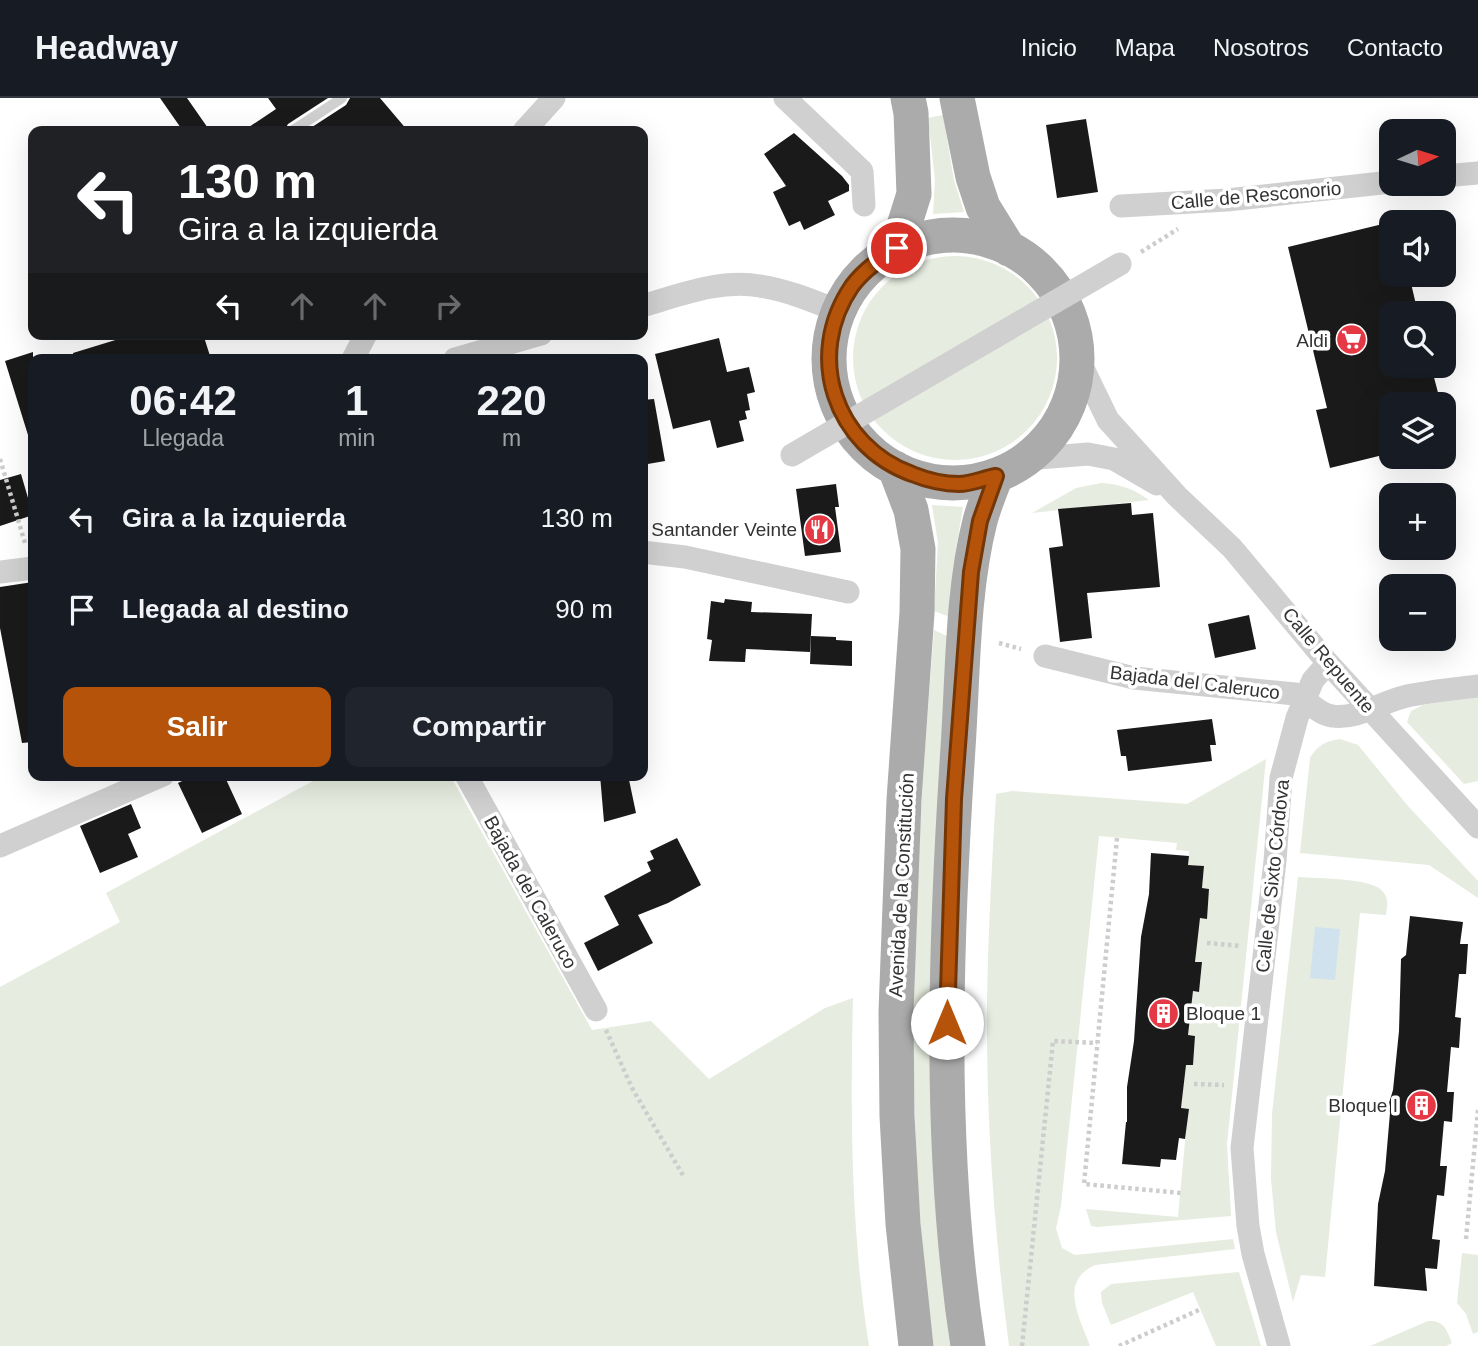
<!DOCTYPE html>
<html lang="es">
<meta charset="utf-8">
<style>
:root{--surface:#171b24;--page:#20242c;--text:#f1f3f6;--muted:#9ea1a6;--line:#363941;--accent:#b45309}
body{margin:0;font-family:Arial,sans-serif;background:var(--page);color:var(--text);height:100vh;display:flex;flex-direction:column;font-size:26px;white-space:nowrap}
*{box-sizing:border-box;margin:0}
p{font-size:23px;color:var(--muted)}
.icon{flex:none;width:38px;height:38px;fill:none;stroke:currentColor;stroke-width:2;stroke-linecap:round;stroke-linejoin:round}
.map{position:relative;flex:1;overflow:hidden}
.panel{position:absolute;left:28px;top:256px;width:620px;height:427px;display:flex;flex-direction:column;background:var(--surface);border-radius:14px;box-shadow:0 7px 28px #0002}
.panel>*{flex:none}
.guide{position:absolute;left:28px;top:28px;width:620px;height:214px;border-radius:14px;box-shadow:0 7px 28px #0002;background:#202124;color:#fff;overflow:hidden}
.needle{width:46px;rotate:86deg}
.tools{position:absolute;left:1379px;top:21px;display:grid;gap:14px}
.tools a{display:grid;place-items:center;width:77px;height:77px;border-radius:14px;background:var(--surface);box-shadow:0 7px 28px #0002;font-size:35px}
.pin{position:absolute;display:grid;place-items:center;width:60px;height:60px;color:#fff;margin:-30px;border:4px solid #fff;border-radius:50%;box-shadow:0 2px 7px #0007}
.me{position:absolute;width:77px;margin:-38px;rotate:0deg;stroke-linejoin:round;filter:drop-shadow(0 0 5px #0008)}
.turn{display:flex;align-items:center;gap:24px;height:147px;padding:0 35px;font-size:32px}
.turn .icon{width:91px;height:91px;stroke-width:2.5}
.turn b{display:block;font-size:49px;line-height:60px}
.lanes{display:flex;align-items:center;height:66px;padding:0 35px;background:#0003;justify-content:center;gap:35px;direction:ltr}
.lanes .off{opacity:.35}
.eta{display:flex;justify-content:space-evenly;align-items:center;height:119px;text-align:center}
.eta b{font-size:42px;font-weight:700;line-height:49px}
.cta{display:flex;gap:14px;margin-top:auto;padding:14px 35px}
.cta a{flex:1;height:80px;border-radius:14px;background:var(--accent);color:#fff;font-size:28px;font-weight:700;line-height:80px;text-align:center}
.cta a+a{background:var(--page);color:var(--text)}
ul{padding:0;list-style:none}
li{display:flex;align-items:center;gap:21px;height:91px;padding:0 35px}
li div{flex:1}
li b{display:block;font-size:26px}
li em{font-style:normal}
header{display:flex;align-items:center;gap:42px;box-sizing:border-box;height:98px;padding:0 35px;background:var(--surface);border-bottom:2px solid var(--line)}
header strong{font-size:33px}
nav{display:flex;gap:38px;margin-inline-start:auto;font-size:24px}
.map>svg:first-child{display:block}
</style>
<header>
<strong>Headway</strong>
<nav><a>Inicio</a><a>Mapa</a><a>Nosotros</a><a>Contacto</a></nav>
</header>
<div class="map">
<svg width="1478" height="1248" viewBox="0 0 1478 1248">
<rect width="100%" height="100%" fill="#fff"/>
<!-- green -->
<path fill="#e6ecdf" d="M943,17L954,82L964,114L933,116L935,82L928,20Z
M853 260a102 102 0 1 1 204 0a102 102 0 1 1-204 0Z
M1101,385C1120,386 1134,391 1149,402L1032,415L1076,390Z
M932,407L963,409L957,445L950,519L934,513L938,445Z
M934,532L949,539L930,976L937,1128L950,1248H934C900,1011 915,771 934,532Z
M1478,598V683L1464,686L1407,624L1411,613L1423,607Z
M1340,641L1358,647L1408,708L1478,783V800L1429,767L1300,755L1310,660C1317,648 1325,643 1340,641Z
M1266,661L1227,1046L1231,1118L1097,1129L1091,1128L1086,1111L1178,1119L1188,1012L1181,1010L1185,967H1193L1195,938L1188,937V935L1193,893L1199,894L1202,865L1195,864L1199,820H1206L1209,791L1202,790L1204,768L1188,767L1189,753L1176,752L1177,745L1099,738L1061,1108L1056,1130L1062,1150L1075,1157L1233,1141L1235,1151L1095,1167C1058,1184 1080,1220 1090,1248H1009C994,1134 986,1018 987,903C988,834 992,765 996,696L1012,693L1187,706Z
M324,677H450L592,932L651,923L709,981L825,910L853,900C850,1016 851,1134 869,1248H0V889L120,824L106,795Z
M1298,779C1317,781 1375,779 1384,795C1389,802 1387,809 1386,817L1360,815L1325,1179L1301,1177L1293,1204L1276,1134L1271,1081L1272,1016Z
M1462,1155L1478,1157V1234L1473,1236L1466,1216L1457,1205Z
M1239,1174L1261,1248H1216L1193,1194L1111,1227L1102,1205L1101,1194L1111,1186Z
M1428,1223C1444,1222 1447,1232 1452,1245L1446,1248H1370Z"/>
<!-- water -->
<path fill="#cfe2ee" d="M1315,829L1340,831L1335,882L1310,880Z"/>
<!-- building -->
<path fill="#1a1a1a" d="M160,0H187L210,33H183Z
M268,0H328L288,26L284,33H243L276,11Z
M350,0H380L408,33H306L346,7Z
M1086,21L1098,94L1057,100L1046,27Z
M794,35L842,78L849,87V93L828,103L835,117L804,132L800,123L789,128L773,94L786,88L764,56Z
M1391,124V177H1409L1418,215H1391V268H1431L1441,306H1391V355L1330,370L1316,312L1327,310L1288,149Z
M135,236H203L211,261H74L73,255Z
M719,240L727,274L749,269L755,294L747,296L750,312L745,313L747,321L739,323L744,343L717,350L710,322L673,331L655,256Z
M33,254V336L28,337L5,263Z
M654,301L665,363L642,367V302Z
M21,376L33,417L0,428V382Z
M836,386L839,409H835L841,454L805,458L796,391Z
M1131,405L1132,417L1153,415L1160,489L1087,495L1092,540L1060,544L1049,450L1063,448L1058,411Z
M33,484V644L22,645L0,530V489Z
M725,501L752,504L751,514L812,516L810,554L746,551L745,564L709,563L712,542L707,541L711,503L724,505Z
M1249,517L1256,551L1215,560L1208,526Z
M811,538L836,539V542L852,543V568L810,566Z
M1212,621L1216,647H1210L1212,663L1128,673L1126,658H1121L1117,632Z
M195,677H224L242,716L202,735L178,685Z
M600,677H628L636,715L604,724Z
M131,706L141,730L128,736L138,759L100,775L80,728Z
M677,740L701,787L668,805L638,817L653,845L598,873L584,845L619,827L604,798L651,773L647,764L654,761L650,753Z
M1151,755L1189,758L1188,767L1204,768L1202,790L1209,791L1207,821L1200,820L1195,864H1202L1199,894L1193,893L1188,937L1195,938L1193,967H1186L1181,1010L1189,1011L1185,1041L1179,1040L1176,1062L1161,1061L1160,1069L1122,1066L1126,1024H1127V989L1134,943L1141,839L1149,796Z
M1410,818L1463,824L1460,846H1468L1466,876H1459L1455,919L1461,920L1459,950L1451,949L1447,994H1454L1452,1024L1444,1023L1440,1068H1447L1444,1098L1437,1097L1432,1141L1440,1142L1437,1171L1425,1170L1427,1193L1374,1188L1378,1106L1385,1073L1390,1015L1389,1005L1393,992L1399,933L1401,861L1406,857Z"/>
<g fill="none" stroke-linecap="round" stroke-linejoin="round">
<!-- path -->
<path stroke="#cdcdcd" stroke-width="4.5" stroke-dasharray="3.5 3.5" stroke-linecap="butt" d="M1141,154L1178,131
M0,361L25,445
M999,545L1021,551
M1117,740L1084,1086L1181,1095
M1207,845L1241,848
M606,932L632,990L684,1079
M1194,986L1224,987
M1466,1141L1478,1012
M1022,1248L1053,943L1097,945
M1119,1248L1201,1211"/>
<!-- service -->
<path stroke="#d0d0d0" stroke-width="10" d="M292,33L342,0"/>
<!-- minor -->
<path stroke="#d0d0d0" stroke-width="23" d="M785,0L862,73L864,107
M524,33L554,0
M1444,78L1478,75
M1121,108L1227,102L1391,84
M642,208C680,197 720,181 760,188C787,192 813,203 838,213
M1077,258L1108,322L1177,398L1232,450L1328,565L1478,729
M353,261L366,236
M455,261L541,236
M1026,361L1088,356L1114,361L1157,386
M642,454L685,459L848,494
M0,474L33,470
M1045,558L1134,580L1295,596C1309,602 1317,616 1332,618C1357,622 1383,603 1407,598C1430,593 1454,591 1478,588
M466,677L596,912
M0,748L163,677
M1279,1248L1253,1156L1248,1128L1242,1050L1275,763L1281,680L1297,620L1313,582L1328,565"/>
<!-- primary -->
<path stroke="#ababab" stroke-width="35" d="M957,0L973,79L983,109L1009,151
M829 261a124 124 0 1 1 248 0a124 124 0 1 1-248 0Z
M897,150L914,96L911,15L908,0
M895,370L911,412L918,451L917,515L904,702L896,914L897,1018L903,1126L916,1248
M968,1248C938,1051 945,848 958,650C963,576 962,494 980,423C984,408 990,393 996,378"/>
<!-- minor-bridge -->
<path stroke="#d0d0d0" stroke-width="23" d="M792,357L1120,166"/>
</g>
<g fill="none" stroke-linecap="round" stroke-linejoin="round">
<defs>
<path id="route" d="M897,150C880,161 864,172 852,188C804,258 835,348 912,376C927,382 943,386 959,386C971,386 984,380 996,378L980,423L971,474L954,701L947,925"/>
</defs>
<!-- route casing -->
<use href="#route" stroke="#753606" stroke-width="18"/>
<!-- route -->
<use href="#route" stroke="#b45309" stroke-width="12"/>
</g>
<!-- icons -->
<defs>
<symbol id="supermarket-disc" viewBox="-11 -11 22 22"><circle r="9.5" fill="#e63946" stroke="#fff"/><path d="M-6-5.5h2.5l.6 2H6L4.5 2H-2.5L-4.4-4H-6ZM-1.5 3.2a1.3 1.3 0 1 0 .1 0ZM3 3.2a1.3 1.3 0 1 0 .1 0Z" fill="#fff"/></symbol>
<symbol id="restaurant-disc" viewBox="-11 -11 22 22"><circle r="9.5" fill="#e63946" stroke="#fff"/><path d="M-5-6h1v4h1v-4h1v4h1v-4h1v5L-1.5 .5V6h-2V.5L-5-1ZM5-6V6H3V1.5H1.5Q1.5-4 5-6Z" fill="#fff"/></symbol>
<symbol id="building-disc" viewBox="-11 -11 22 22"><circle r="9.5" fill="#e63946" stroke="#fff"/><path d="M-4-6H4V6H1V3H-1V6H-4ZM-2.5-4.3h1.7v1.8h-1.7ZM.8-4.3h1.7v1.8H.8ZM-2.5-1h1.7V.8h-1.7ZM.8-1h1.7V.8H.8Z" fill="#fff"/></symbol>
</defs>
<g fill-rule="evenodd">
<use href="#supermarket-disc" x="1334" y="224" width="35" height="35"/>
<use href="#restaurant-disc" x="802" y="414" width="35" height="35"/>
<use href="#building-disc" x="1146" y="898" width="35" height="35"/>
<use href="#building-disc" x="1404" y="990" width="35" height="35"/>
</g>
<g text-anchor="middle" stroke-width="7" stroke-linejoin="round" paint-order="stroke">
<!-- street labels -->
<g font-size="19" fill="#333" stroke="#fff">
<text transform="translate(1256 97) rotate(-5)" y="7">Calle de Resconorio</text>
<text transform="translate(1329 562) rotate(50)" y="7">Calle Repuente</text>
<text transform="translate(1195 584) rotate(7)" y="7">Bajada del Caleruco</text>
<text transform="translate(1272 778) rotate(-84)" y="7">Calle de Sixto Córdova</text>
<text transform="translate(901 787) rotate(-87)" y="7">Avenida de la Constitución</text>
<text transform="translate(531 794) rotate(61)" y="7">Bajada del Caleruco</text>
</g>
<!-- poi labels -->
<g font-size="19" fill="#333" stroke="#fff" text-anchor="end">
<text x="1328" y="249">Aldi</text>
<text x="797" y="438">Santander Veinte</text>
<text x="1186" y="922" text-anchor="start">Bloque 1</text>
<text x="1398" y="1014">Bloque I</text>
</g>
</g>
</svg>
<div class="tools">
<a><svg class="needle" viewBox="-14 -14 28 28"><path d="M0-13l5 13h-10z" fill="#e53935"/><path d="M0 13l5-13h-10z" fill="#9ea1a6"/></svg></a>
<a><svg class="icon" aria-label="sound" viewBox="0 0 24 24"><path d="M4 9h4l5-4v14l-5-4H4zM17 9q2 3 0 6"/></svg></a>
<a><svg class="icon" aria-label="search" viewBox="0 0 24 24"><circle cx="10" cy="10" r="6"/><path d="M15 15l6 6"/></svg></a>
<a><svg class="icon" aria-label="layers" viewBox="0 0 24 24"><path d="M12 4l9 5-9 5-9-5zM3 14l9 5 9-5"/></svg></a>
<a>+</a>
<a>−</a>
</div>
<div class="pin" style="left:897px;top:150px;background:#d93025"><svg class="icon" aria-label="arrive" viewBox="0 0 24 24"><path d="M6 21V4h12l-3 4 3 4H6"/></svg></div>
<svg class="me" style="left:947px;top:925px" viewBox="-20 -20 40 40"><circle r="19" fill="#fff"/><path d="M0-13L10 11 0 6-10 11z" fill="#b45309"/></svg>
<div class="guide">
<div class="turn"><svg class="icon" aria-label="left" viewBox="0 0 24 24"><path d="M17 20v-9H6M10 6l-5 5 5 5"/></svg><div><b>130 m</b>Gira a la izquierda</div></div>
<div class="lanes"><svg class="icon" aria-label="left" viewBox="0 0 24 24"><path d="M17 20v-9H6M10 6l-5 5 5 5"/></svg><svg class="icon off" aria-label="ahead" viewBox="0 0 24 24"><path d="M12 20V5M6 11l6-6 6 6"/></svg><svg class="icon off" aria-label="ahead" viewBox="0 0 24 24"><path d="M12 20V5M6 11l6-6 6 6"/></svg><svg class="icon off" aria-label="right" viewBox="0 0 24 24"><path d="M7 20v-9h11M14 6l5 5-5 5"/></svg></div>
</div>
<section class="panel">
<div class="eta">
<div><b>06:42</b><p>Llegada</p></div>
<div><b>1</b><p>min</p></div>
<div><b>220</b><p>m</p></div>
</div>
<ul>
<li><svg class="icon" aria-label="left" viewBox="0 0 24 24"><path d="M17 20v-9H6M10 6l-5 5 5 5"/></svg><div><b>Gira a la izquierda</b></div><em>130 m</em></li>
<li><svg class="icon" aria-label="arrive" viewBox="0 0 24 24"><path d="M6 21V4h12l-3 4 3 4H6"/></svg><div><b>Llegada al destino</b></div><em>90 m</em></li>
</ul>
<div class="cta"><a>Salir</a><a>Compartir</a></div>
</section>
</div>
